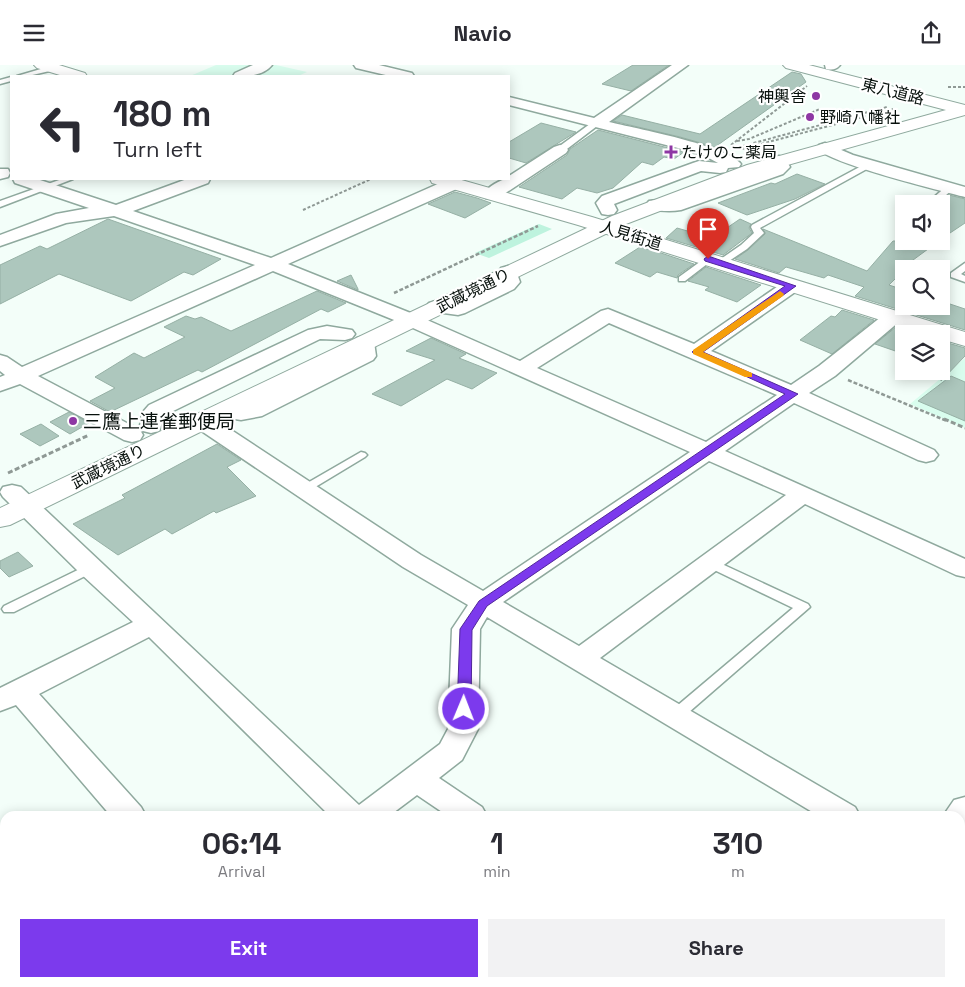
<!DOCTYPE html>
<meta charset="utf-8">
<style>
:root{--surface:#fff;--page:#f2f2f3;--text:#2b2b33;--muted:#7c7c81;--accent:#7c3aed}
body{margin:0;font-family:"Space Grotesk","Noto Sans JP",sans-serif;background:var(--page);color:var(--text);height:100vh;display:flex;flex-direction:column;font-size:19px;white-space:nowrap}
*{box-sizing:border-box;margin:0}
p{font-size:16px;color:var(--muted)}
.icon{flex:none;width:28px;height:28px;fill:none;stroke:currentColor;stroke-width:2;stroke-linecap:round;stroke-linejoin:round}
.map{position:relative;flex:1;overflow:hidden}
.panel{position:absolute;left:0px;top:746px;width:965px;height:176px;display:flex;flex-direction:column;background:var(--surface);border-radius:15px 15px 0 0;box-shadow:0 2px 12px #0003}
.panel>*{flex:none}
.hud{position:absolute;left:10px;top:10px;width:500px;height:105px;border-radius:0px;box-shadow:0 2px 12px #0003;background:#fff;color:var(--text);overflow:hidden}
.tools{position:absolute;left:895px;top:130px;display:grid;gap:10px}
.tools a{display:grid;place-items:center;width:55px;height:55px;border-radius:0px;background:var(--surface);box-shadow:0 2px 12px #0003;font-size:25px}
.pin{position:absolute;display:grid;place-items:center;width:42px;height:42px;color:#fff;margin:-51px -21px;border-radius:50% 50% 50% 0;rotate:-45deg;box-shadow:0 0 5px #0007}
.pin .icon{rotate:45deg}
.me{position:absolute;width:55px;margin:-28px;rotate:1deg;stroke-linejoin:round;filter:drop-shadow(0 0 4px #0008)}
.turn{display:flex;align-items:center;gap:18px;height:105px;padding:0 20px;font-size:22px}
.turn .icon{width:65px;height:65px;stroke-width:2.5}
.turn b{display:block;font-size:35px;line-height:42px}
.eta{display:flex;justify-content:space-evenly;align-items:center;height:85px;text-align:center}
.eta b{font-size:30px;font-weight:600;line-height:35px}
.button{display:flex;gap:10px;margin-top:auto;padding:10px 20px}
.button a{flex:1;height:58px;border-radius:0px;background:var(--accent);color:#fff;font-size:20px;font-weight:600;line-height:58px;text-align:center}
.button a+a{background:var(--page);color:var(--text)}
header{display:flex;justify-content:space-between;align-items:center;height:65px;padding:0 20px;background:var(--surface);font-size:22px;font-weight:600}
.map>svg:first-child{display:block}
</style>
<header><svg class="icon" aria-label="menu" viewBox="0 0 24 24"><path d="M4 6h16M4 12h16M4 18h16"/></svg>Navio<svg class="icon" aria-label="share" viewBox="0 0 24 24"><path d="M12 15V3M7 8l5-5 5 5M5 13v7h14v-7"/></svg></header>
<div class="map">
<svg width="965" height="922" viewBox="0 0 965 922">
<rect width="100%" height="100%" fill="#f3fef9"/>
<!-- built -->
<path fill="#d9fdee" d="M216,0H276L307,7L298,11H190Z
M965,293V363L910,339Z"/>
<!-- green -->
<path fill="#bef3de" d="M539,159L552,164L489,193L475,188Z"/>
<!-- building -->
<path fill="#adc7bd" stroke="#96b0a5" d="M633,0H669L631,26L602,19Z
M792,7L801,9L806,17L715,82L680,72L613,56L622,50L700,69Z
M541,58L576,67L526,98L509,93V77Z
M598,65L684,87L674,94L664,92L653,100L642,97L613,123L597,128L577,123L562,134L519,122L567,90L570,84Z
M797,109L825,119L795,134L747,150L718,138L771,118L775,119Z
M455,127L477,133L491,138L465,153L428,139Z
M949,130L965,134V158L941,174V137Z
M108,154L221,194L193,210L184,207L131,236L59,209L0,239V200L40,181L47,184Z
M740,154L751,159L749,163L752,168L723,190L666,173L677,163L712,173Z
M763,164L867,206L893,176H939L898,206L902,207L889,220L904,225V241H941V236L965,244V265L855,231L864,222L828,210L824,213L786,202L779,208L735,194L748,185L765,169Z
M640,182L652,185L694,199L678,210L677,213L657,207L650,212L615,198Z
M706,202L761,220L737,237L705,225L709,222L688,216Z
M351,210L358,224V225L337,216Z
M317,226L346,238L328,247L321,244L202,307L198,305L110,347L90,336L115,323L95,312L134,288L144,293L185,272L164,262L186,251L195,254L201,252L231,266Z
M842,245L874,255L832,289L800,275L831,251L835,252Z
M896,262L918,269L904,268V289L875,279Z
M431,273L466,289L459,293L497,308L472,324L447,314L401,341L372,329L435,295L406,286Z
M941,276L965,283V291L941,316Z
M951,311L965,317V356L918,336Z
M69,347L89,358L70,369L50,357Z
M41,359L59,371L40,381L20,369Z
M217,379L241,395L227,402L256,431L216,448L214,446L172,469L165,464L118,490L73,459L125,433L122,430Z
M18,487L33,501L9,512L0,503V496Z"/>
<g fill="none" stroke-linecap="round" stroke-linejoin="round">
<defs>
<path id="service" d="M51,1H54V5L28,11H17Z
M11,12V16L0,19V15Z
M594,56L601,58L563,87H557V83Z
M867,98L874,100L760,163L764,168L747,184L723,200L720,201L715,198L741,180L754,168L751,162L752,160Z
M62,114H73L0,142V136Z
M947,121L954,123L936,139H926Z
M708,191L711,192V196L685,216H679V212Z
M965,198V206L961,209L965,211V217L951,212V208Z
M361,387L365,388L367,390L365,392L307,427H299L297,424Z
M711,494L808,539L810,542L681,654L676,655L671,654L669,650L671,646L793,543L706,501L705,498L706,495Z
M90,499L96,503L95,506L14,547H4L2,544L4,541Z"/>
<path id="minor" d="M253,0H272C263,11 246,12 233,11L235,8Z
M354,0H379L412,8L414,11H390L356,3Z
M672,0H688L609,57C634,63 729,81 741,99L739,102L728,103L726,107L720,108L701,106L614,139L617,145L614,149L608,150L602,149L596,138L602,131L693,98L699,96L718,98L705,91L678,83L509,40V32L594,53Z
M825,0H840C836,5 832,5 826,4Z
M825,78L853,90L965,122V132C942,126 827,98 817,83L819,80Z
M560,80L566,82L568,85L566,88L498,133L492,134L486,133L483,129C488,122 500,114 509,114V111L554,82Z
M779,91L785,93L790,102L783,109L681,145C670,147 660,146 649,144L646,140L649,136C658,134 667,137 677,135L771,101L773,100L771,96L773,93Z
M0,104H8L10,108L8,112L0,114Z
M13,114H37L116,140L187,114H210L208,118L133,146L271,193L449,114H461L463,118L461,122L288,199L418,251L520,296L601,246L608,244L694,279L784,217L791,215L798,217L801,221L798,225L711,286L791,320L819,301L886,248L893,246L900,248L903,252L900,256L835,311L809,328L934,385L938,390L934,395L926,397L918,395L794,338L725,386L965,494V512L956,510L805,439L600,593L855,742L860,751H819L487,552L480,564L478,664L462,695L439,713L482,742L487,751H448L417,730L389,751H330L149,572L39,629L141,742L146,751H111L16,640L0,646V623L133,557L81,509L3,432L0,427L3,422L12,420L21,422L359,740L440,679L448,664L452,564L468,540L403,502L194,361L191,356L194,351L202,349L210,351L421,490L483,526L690,387L404,259L273,206L38,311L140,365L143,370L140,375L132,377L124,375L20,319L0,326V312L5,310L0,306V290L7,292L22,302L255,200L114,151L66,158L0,181V170L56,149L89,143L15,118ZM609,258L777,330L706,377L537,303ZM709,396L786,430L579,581L503,537Z
M508,201L515,203L520,217L514,224L465,248L458,250L429,246L426,242L429,238L436,236L455,238L500,216L499,207L501,203Z
M327,261L352,265L355,269L352,273L345,275L320,274L165,350L159,366L151,368L143,366L140,361L142,348L149,340L308,265Z
M364,271L371,273L374,277L376,291L373,295L262,351L241,355L216,351L213,346L216,341L224,339L248,340L355,288L354,277L357,273Z
M965,732V762L960,763V751H943L954,735Z
M0,808L5,810V843L0,841Z
M960,808L965,810V839L960,837Z
M52,918H90L92,922H54Z
M122,918H162L160,922H120Z
M380,918H419L421,922H382Z
M669,918H708L710,922H671Z"/>
<path id="secondary" d="M34,0H59L85,8L87,11H63L37,3Z
M430,114H458L592,152L965,267V281L941,274V269H925L578,160L432,118Z"/>
<path id="primary" d="M783,0H809L965,40V50L759,108L626,159L10,460L0,462V443L612,151L747,100L946,45L786,3Z"/>
</defs>
<!-- service casing -->
<use href="#service" stroke="#8fa99e" stroke-width="3"/>
<!-- minor casing -->
<use href="#minor" stroke="#8fa99e" stroke-width="3"/>
<!-- secondary casing -->
<use href="#secondary" stroke="#8fa99e" stroke-width="2"/>
<!-- primary casing -->
<use href="#primary" stroke="#8fa99e" stroke-width="2"/>
<!-- path-far2 -->
<path stroke="#8f9995" stroke-width="2" stroke-dasharray="3 2" stroke-linecap="butt" d="M948,22H965
M737,76L749,74L820,44
M731,80L807,21
M739,82L887,42
M742,84L893,44
M303,145L371,114"/>
<!-- path-far1 -->
<path stroke="#8f9995" stroke-width="2.5" stroke-dasharray="4 2" stroke-linecap="butt" d="M394,228L538,161
M848,315L947,356"/>
<!-- path -->
<path stroke="#8f9995" stroke-width="3" stroke-dasharray="5 2.5" stroke-linecap="butt" d="M944,354L965,363
M8,408L89,370"/>
<!-- service -->
<use href="#service" fill="#fff" fill-rule="evenodd"/>
<!-- minor -->
<use href="#minor" fill="#fff" fill-rule="evenodd"/>
<!-- secondary -->
<use href="#secondary" fill="#fff" fill-rule="evenodd"/>
<!-- primary -->
<use href="#primary" fill="#fff" fill-rule="evenodd"/>
</g>
<!-- route -->
<path fill="#7c3aed" stroke="#51269a" d="M708,191L796,221L703,287L798,329L487,541L472,565L471,644L469,648H459L457,644L460,564L479,536L785,329L692,287L785,221L705,196L704,194Z"/>
<!-- slow -->
<path fill="#f59e0b" d="M780,226L784,229L783,231L703,287L752,308V312H745L693,289V285Z"/>
<!-- markers -->
<g fill="#8e37a4" stroke="#fff" stroke-width="2">
<circle cx="816" cy="31" r="5"/>
<circle cx="810" cy="52" r="5"/>
<path d="M668.5 79.5h5v5h5v5h-5v5h-5v-5h-5v-5h5z"/>
<circle cx="73" cy="356" r="5"/>
</g>
<g text-anchor="middle" stroke-width="4.5" stroke-linejoin="round" paint-order="stroke">
<!-- far-street labels -->
<g font-size="16" fill="#07100c" stroke="#fff">
<text transform="translate(893 26) rotate(14)" y="6">東八道路</text>
<text transform="translate(631 170) rotate(17)" y="6">人見街道</text>
<text transform="translate(473 225) rotate(-26)" y="6">武蔵境通り</text>
<text transform="translate(108 401) rotate(-26)" y="6">武蔵境通り</text>
</g>
<!-- far-poi labels -->
<g font-size="16" fill="#07100c" stroke="#fff" text-anchor="start">
<text x="806" y="37" text-anchor="end">神輿舎</text>
<text x="820" y="58">野崎八幡社</text>
<text x="681" y="93">たけのこ薬局</text>
</g>
<!-- poi labels -->
<g font-size="19" fill="#07100c" stroke="#fff" text-anchor="start">
<text x="83" y="363">三鷹上連雀郵便局</text>
</g>
</g>
</svg>
<div class="tools">
<a><svg class="icon" aria-label="sound" viewBox="0 0 24 24"><path d="M4 9h4l5-4v14l-5-4H4zM17 9q2 3 0 6"/></svg></a>
<a><svg class="icon" aria-label="search" viewBox="0 0 24 24"><circle cx="10" cy="10" r="6"/><path d="M15 15l6 6"/></svg></a>
<a><svg class="icon" aria-label="layers" viewBox="0 0 24 24"><path d="M12 4l9 5-9 5-9-5zM3 14l9 5 9-5"/></svg></a>
</div>
<div class="pin" style="left:708px;top:194px;background:#d93025"><svg class="icon" aria-label="arrive" viewBox="0 0 24 24"><path d="M6 21V4h12l-3 4 3 4H6"/></svg></div>
<svg class="me" style="left:464px;top:644px" viewBox="-20 -20 40 40"><circle r="17" fill="#7c3aed" stroke="#fff" stroke-width="3"/><path d="M0-11L8 9 0 5-8 9z" fill="#fff"/></svg>
<div class="hud">
<div class="turn"><svg class="icon" aria-label="left" viewBox="0 0 24 24"><path d="M17 20v-9H6M10 6l-5 5 5 5"/></svg><div><b>180 m</b>Turn left</div></div>
</div>
<section class="panel">
<div class="eta">
<div><b>06:14</b><p>Arrival</p></div>
<div><b>1</b><p>min</p></div>
<div><b>310</b><p>m</p></div>
</div>
<div class="button"><a>Exit</a><a>Share</a></div>
</section>
</div>
